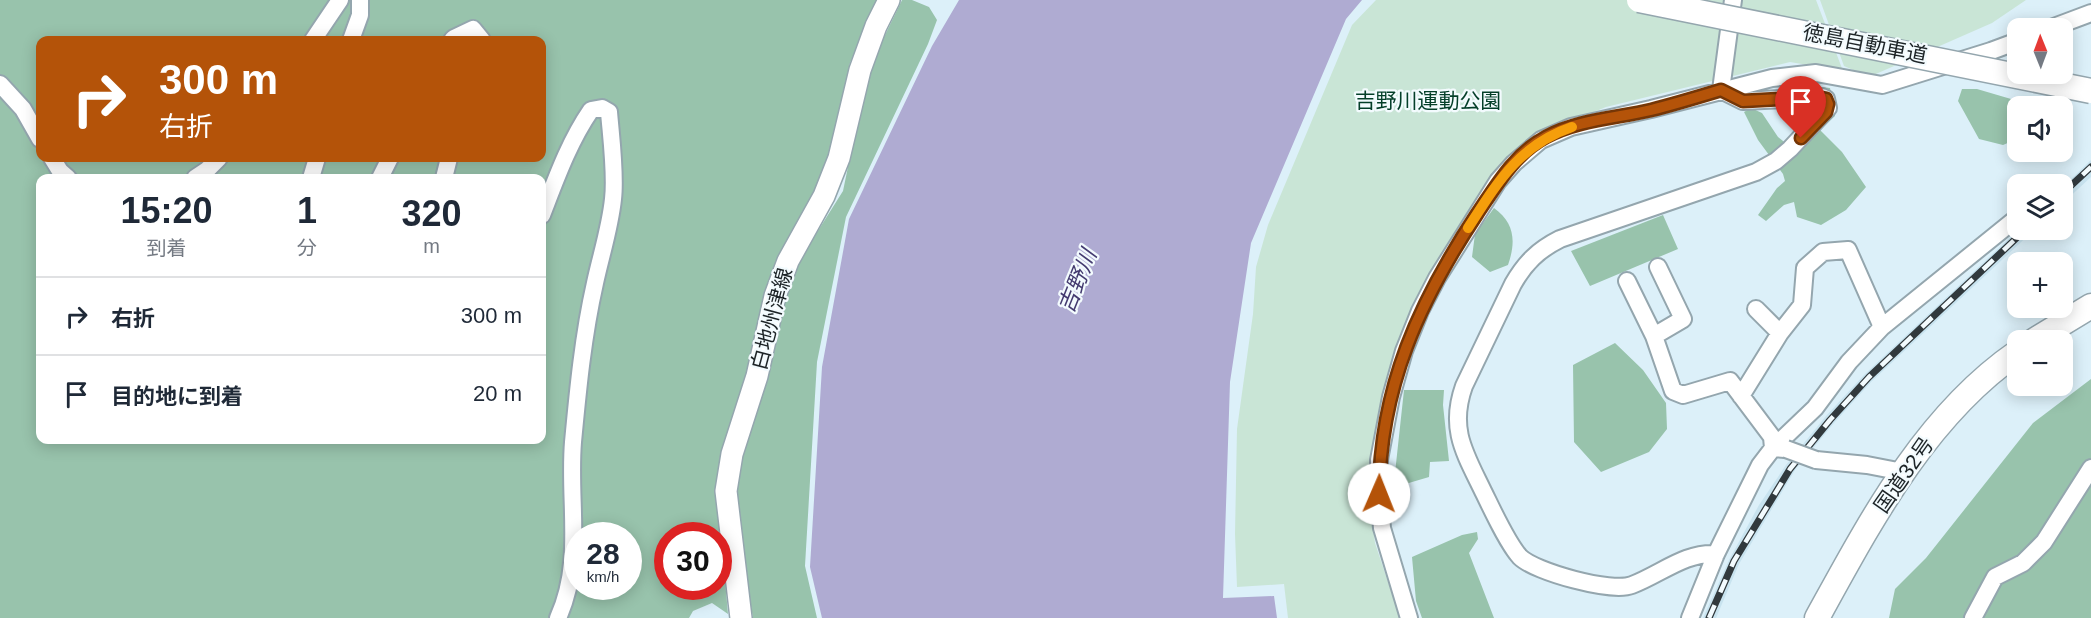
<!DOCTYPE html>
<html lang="ja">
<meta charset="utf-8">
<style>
:root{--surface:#fff;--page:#f6f6f7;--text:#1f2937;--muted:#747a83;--line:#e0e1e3}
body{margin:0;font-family:Helvetica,"Noto Sans JP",sans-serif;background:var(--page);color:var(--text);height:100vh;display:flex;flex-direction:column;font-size:22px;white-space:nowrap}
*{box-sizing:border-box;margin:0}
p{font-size:20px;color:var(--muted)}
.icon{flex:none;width:33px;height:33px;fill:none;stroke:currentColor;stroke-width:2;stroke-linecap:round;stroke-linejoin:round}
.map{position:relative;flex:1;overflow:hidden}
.sheet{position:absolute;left:36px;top:174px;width:510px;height:270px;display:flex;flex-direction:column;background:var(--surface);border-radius:12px;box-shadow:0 3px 15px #0003}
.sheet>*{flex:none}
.hud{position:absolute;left:36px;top:36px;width:510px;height:126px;border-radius:12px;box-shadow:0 3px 15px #0003;background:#b45309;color:#fff;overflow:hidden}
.needle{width:39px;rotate:359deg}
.tools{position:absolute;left:2007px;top:18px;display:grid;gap:12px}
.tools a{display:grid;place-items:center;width:66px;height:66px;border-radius:12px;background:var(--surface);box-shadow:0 3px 15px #0003;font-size:30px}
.speed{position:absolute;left:564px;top:522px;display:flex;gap:12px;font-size:30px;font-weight:700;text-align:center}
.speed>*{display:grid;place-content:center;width:78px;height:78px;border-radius:50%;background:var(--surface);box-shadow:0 3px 15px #0003;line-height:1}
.speed small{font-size:15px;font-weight:400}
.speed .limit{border:9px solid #d22;background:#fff;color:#111}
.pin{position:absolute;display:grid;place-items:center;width:51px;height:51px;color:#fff;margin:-62px -26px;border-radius:50% 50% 50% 0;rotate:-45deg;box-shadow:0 0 6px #0007}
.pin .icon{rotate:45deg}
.me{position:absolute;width:66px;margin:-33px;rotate:1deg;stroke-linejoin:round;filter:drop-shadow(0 0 4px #0008)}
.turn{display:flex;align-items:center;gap:21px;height:126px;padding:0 24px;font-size:27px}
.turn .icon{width:78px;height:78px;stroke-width:2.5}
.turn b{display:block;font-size:42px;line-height:51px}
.eta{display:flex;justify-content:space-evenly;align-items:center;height:102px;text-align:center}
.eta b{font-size:36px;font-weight:700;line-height:42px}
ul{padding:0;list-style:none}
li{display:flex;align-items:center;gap:18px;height:78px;padding:0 24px;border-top:2px solid var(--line)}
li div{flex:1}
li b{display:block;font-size:22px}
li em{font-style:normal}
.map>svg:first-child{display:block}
</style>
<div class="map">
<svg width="2091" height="618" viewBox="0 0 2091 618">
<rect width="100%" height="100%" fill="#dcf0f9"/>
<!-- built -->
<path fill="#c8e3ef" d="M2091,160V177L2063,203V187Z
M2018,230H2034L1871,382L1834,423L1795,470L1739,564L1716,618H1703L1729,560L1759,505L1786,465L1826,416L1864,375Z"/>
<!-- green -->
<path fill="#c9e5d6" d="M1376,0H1816L1843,71L1790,62L1606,107L1567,123L1524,146L1393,366L1370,464V504L1375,543L1400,618H1288L1284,584L1237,587L1235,534L1237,429L1253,314L1256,267L1268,225L1352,25Z
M1820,0H2026L1992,23L1869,77L1844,66Z"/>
<!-- forest -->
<path fill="#98c3ac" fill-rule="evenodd" d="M0,0H877L850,63L821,187L745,384L717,490L728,614L712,603L693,611L689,618H0ZM40,40H542V158H40ZM40,178H542V440H40ZM578,536H628V586H578ZM668,536H718V586H668Z
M902,0H912L929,7L937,20L928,44L846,217L817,362L805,566L817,618H753L736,519L733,488L792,272L843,191L868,70Z
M1812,86L1830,88L1835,116L1820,130L1842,152L1866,187L1846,210L1821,225L1797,217L1794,202L1784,205L1766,221L1758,215L1777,188L1785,181L1783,174L1758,140L1744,112L1751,108L1762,113L1778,137L1798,153L1808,122L1801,90Z
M1962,89H1977L2035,106H2018L2017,139L2003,145L1979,139L1958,101Z
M1494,208C1515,223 1516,242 1508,265L1490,272L1472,257L1475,234Z
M1663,215L1678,249L1590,286L1571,251Z
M1615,343L1643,370L1666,403L1667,429L1649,452L1601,472L1574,442L1573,365Z
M2091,379V618H1889L1895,589L1926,558L2033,423Z
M1404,390H1444L1443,405L1449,461L1430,462L1429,477L1402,485L1395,473Z
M1477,532L1478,539L1469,553L1494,618H1422L1416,601L1412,557L1462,535Z"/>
<!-- water -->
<path fill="#afabd2" d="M959,0H1362L1346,19L1251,243L1230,382L1223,598L1274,596L1277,618H822L810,567L822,367L849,219L932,46Z"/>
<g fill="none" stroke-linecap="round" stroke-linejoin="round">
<defs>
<path id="minor" d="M2051,28L2091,13
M313,40L340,0
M351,40L360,15V0
M452,40L454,38L473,29L482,40
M0,84L23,109L40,139
M1721,90L1733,0
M52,158L60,171L68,178
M195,178L207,170L219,158
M311,178L317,158
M380,178L390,158
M444,178L449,158
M542,215C556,179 569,142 591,110L602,108L609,112C611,137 616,174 613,199C610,228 601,255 595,283C583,336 578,389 573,442C568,502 584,561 558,618
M1627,281L1654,336L1673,391L1683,395L1730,381L1772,437L1773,448
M1756,309L1780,333
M1882,327L2018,217
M1654,336L1683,319L1658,267
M1741,396L1780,333L1802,305L1805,268L1823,252L1848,250L1882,327L1849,362L1815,408L1773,448
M1816,460L1867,465L1903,472
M1716,554C1685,552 1661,574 1632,585C1612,593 1535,572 1520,557C1507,543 1491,507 1482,489C1464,452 1449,428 1464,386L1513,284C1525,263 1538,250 1560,239L1756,172L1776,161L1790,149L1828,108L1826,99L1822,97L1743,101L1721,90
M1409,618L1382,528L1379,494V460L1391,397L1404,351L1420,311L1437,278L1498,181L1514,163L1541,140L1571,127L1651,109L1772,78L1816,73L1882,85L1991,51L2018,41
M1690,618L1716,554L1760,465L1773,448L1785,449
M1973,618L1995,577L2023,563L2044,542L2091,468"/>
<path id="major" d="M741,618L726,491L732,454L757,376L775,296L788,261L824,196L839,158L860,70L876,26L889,0"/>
<path id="highway" d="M2035,340L2091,306
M1817,618C1870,522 1925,416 2018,352"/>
</defs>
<!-- minor casing -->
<use href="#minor" stroke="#94a6ae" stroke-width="20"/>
<!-- major casing -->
<use href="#major" stroke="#94a6ae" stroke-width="24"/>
<!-- highway casing -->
<use href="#highway" stroke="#94a6ae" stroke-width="27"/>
<!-- minor -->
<use href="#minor" stroke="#fff" stroke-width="16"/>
<!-- major -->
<use href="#major" stroke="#fff" stroke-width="21"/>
<!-- highway -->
<use href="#highway" stroke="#fff" stroke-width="24"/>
<defs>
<path id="rail" d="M2062,194L2091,167
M1709,618L1734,561L1790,469L1830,420L1869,377L2025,230"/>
</defs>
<!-- rail casing -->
<use href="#rail" stroke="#31393d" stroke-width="7"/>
<!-- rail -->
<use href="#rail" stroke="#f3fbfe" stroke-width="4.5" stroke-dasharray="14" stroke-linecap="butt"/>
<defs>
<path id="minor-bridge" d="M1786,449L1816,460"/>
<path id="highway-bridge" d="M1639,0L2091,91"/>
</defs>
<!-- minor-bridge casing -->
<use href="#minor-bridge" stroke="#94a6ae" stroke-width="20" stroke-linecap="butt"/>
<!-- highway-bridge casing -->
<use href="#highway-bridge" stroke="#94a6ae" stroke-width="27" stroke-linecap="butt"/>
<!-- minor-bridge -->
<use href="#minor-bridge" stroke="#fff" stroke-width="16"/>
<!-- highway-bridge -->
<use href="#highway-bridge" stroke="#fff" stroke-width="24"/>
</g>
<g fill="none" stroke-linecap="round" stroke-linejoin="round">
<defs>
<path id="route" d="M1379,494C1380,387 1419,302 1477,214C1496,186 1514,154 1546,137C1577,120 1617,118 1651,110C1675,104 1698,97 1721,90L1743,101L1815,97L1826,99L1828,104L1826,112L1801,138"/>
</defs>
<!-- route casing -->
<use href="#route" stroke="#753606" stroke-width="15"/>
<!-- route -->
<use href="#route" stroke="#b45309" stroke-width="10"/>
<!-- slow -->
<path stroke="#f59e0b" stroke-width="10" d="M1468,228C1497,183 1519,145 1572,127"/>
</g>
<g text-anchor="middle" stroke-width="4.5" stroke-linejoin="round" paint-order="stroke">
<!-- street labels -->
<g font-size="21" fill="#1d2427" stroke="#f3fbfe">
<text transform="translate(1865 44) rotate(11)" y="7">徳島自動車道</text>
<text transform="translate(772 319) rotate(-75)" y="7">白地州津線</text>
<text transform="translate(1904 475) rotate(-55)" y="7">国道32号</text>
</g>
<!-- park labels -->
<g font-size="21" fill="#043f29" stroke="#f3fbfe">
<text x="1428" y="108">吉野川運動公園</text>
</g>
<!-- water labels -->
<g font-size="22" font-style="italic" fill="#443b70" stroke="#f3fbfe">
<text transform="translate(1077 281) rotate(-68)" y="8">吉野川</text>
</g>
</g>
</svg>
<div class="tools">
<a><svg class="needle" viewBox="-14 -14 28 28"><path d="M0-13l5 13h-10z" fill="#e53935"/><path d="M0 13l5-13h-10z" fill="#747a83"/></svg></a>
<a><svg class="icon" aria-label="sound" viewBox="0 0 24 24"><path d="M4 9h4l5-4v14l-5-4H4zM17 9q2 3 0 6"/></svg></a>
<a><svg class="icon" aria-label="layers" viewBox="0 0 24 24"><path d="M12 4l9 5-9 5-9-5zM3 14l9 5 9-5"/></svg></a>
<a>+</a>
<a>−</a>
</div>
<div class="speed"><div>28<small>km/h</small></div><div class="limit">30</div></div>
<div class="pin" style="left:1801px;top:138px;background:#d93025"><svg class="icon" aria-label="arrive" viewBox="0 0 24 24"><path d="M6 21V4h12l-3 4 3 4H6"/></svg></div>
<svg class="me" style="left:1379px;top:494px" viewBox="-20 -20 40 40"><circle r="19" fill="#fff"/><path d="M0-13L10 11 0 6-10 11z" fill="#b45309"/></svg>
<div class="hud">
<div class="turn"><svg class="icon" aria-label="right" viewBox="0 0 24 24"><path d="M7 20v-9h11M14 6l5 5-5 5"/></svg><div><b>300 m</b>右折</div></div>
</div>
<section class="sheet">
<div class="eta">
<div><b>15:20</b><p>到着</p></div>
<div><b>1</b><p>分</p></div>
<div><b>320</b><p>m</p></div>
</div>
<ul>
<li><svg class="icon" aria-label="right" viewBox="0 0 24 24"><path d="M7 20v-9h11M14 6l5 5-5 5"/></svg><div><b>右折</b></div><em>300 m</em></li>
<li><svg class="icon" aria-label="arrive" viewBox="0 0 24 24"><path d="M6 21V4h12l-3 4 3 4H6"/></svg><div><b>目的地に到着</b></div><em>20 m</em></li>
</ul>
</section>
</div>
